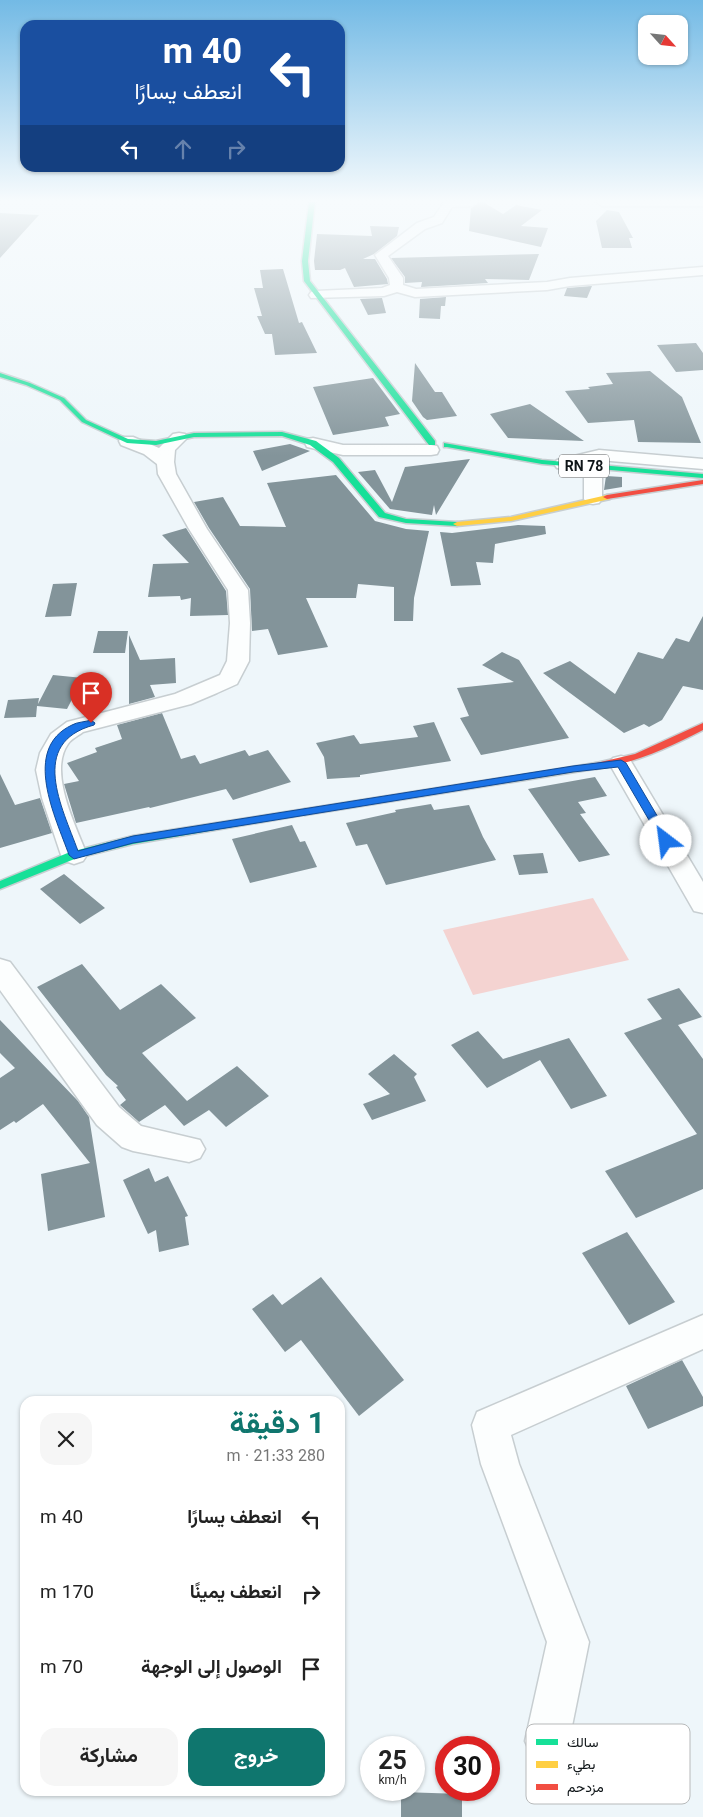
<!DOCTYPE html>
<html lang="ar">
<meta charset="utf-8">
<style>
:root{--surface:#fff;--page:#f6f6f6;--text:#222;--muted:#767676;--accent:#0f766e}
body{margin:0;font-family:Georgia,Vazirmatn,serif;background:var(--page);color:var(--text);direction:rtl;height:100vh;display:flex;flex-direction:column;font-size:19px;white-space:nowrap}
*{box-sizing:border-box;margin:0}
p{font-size:16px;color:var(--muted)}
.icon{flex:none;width:28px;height:28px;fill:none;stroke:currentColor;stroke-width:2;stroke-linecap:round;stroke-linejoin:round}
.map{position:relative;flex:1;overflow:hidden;direction:ltr}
.sheet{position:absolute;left:20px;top:1396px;width:325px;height:400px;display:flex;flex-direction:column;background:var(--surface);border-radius:15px;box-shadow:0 1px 4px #0004;direction:rtl}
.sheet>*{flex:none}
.guide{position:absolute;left:20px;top:20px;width:325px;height:152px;border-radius:15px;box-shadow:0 1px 4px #0004;direction:rtl;background:#1a4fa0;color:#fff;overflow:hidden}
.needle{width:32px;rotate:117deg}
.controls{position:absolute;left:638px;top:15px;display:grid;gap:10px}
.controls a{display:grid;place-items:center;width:50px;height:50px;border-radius:10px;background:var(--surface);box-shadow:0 1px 4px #0004;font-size:25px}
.speed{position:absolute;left:360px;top:1736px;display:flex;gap:10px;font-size:25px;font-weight:700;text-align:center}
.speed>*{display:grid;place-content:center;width:65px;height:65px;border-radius:50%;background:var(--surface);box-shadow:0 1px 4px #0004;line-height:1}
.speed small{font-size:12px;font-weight:400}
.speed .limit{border:8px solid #d22;background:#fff;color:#111}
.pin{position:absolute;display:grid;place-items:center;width:42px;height:42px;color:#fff;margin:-51px -21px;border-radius:50% 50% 50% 0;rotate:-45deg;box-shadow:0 0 5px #0007}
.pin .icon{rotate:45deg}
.me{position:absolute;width:55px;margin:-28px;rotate:330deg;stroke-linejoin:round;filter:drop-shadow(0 0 4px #0008)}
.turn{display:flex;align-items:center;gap:18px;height:105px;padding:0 20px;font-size:22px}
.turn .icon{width:65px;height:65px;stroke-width:2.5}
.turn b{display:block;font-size:35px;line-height:42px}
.lanes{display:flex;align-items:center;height:48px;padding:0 20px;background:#0003;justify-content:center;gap:25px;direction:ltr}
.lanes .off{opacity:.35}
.round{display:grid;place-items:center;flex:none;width:52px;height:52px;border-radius:15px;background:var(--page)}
.head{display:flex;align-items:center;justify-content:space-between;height:85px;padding:0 20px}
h1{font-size:30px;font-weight:700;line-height:38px;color:var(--accent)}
.button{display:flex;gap:10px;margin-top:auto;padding:10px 20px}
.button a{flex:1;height:58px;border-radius:15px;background:var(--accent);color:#fff;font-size:20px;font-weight:700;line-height:58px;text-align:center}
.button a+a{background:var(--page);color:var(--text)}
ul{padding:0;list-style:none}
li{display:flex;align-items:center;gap:15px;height:75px;padding:0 20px}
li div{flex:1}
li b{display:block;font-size:19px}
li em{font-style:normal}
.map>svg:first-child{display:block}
</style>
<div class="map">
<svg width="703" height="1817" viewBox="0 0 703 1817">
<rect width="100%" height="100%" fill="#eef6fa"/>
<!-- green -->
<path fill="#f4d3d1" d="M593,898L629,960L473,995L443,930Z"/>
<!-- building -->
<path fill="#83949a" d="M480,202H483L503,214L516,205L542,210L521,226L548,228L541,247L469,231L471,208Z
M607,210L619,212L633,238H629L632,248H602L596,221Z
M0,213L39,215L0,258Z
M370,226L399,227L397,236L374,254L363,259H375L387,279L388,284L354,287L345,268L340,270H315L314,261L317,234L372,236Z
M539,254L529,280L485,279L488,283L421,287L422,282L405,283V277L391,258Z
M283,269L299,323L302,322L317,353L275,355L272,334H265L257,316H262L254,288H263L260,270Z
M592,286L587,298L564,296L567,288Z
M446,297L445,306H441L440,319L419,318L420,299Z
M382,298L386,313L368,315L360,299Z
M696,343L703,353V370L676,372L657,345Z
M415,363L435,392H442L457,416L427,420L423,417L412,401Z
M650,371L682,397L701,443L638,442L634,420L588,423L565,391L590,389L588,387L613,384L606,373Z
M373,378L400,414L385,417L389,426L333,435L313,387Z
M530,404L584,441L508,438L490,414Z
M290,444L310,451L262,471L253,451Z
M470,459L436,515L434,505L432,515L390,509L358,472L375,470L392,502L405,467Z
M336,475L375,521L406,529L429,531L414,598L413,621H394V587L358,584L356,598H306L328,647L278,655L268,629L252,631L250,589L209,528L194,502L223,497L240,526L286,527L267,483Z
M606,476L622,477V487L604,490Z
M518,525L545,526L546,534L495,544L493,563L476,562L481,585L451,586L440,532L452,533Z
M186,528L226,591L228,615L190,616L191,598L181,600L180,596L148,597L153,564L189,563L162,535Z
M77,583L71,616L45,617L53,584Z
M703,616V690L683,686L662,720L649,727L644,724L624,733L543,673L570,661L615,694L638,652L663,659L676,638L689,642Z
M98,631H128L125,653H93Z
M129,635L140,660L175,658L176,683L150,685L155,697L129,704Z
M502,652L519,660L569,738L481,755L460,718L469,716L457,688L514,682L482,665Z
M53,675L83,678L67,709L37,706L36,717L4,718L8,700L39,698L38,704Z
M162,713L181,759L195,755L200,764L245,750L249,756L268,750L291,782L233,800L226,789L150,808L149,807L76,823L64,784L79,781L67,763L97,752L95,748L122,739L117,725Z
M434,722L451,761L360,775V777L327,779L324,757L316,743L354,735L360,744L418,737L413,726Z
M0,774L15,805L40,798L52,833L0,848Z
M595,777L607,796L578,802L586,813L580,814L610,855L579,862L528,789Z
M431,804L434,810L469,805L483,837L496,860L386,885L367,844L356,846L346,823L396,812L395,810Z
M292,825L300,842L305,841L317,867L250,883L232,839Z
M543,853L548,873L519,875L513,855Z
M64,874L105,908L80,924L40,889Z
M82,964L120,1010L161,984L196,1018L142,1053L187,1101L237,1066L269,1096L226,1127L209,1110L184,1126L165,1105L139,1122L120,1105L126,1100L116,1087L118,1086L106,1075L37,987Z
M679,988L702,1017L678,1025L703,1059V1189L636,1218L605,1171L697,1134L624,1033L662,1019L647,999Z
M0,1020L78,1101L89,1117L105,1217L48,1231L41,1174L90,1163L43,1104L16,1123L14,1121L0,1130V1078L15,1068L0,1053Z
M478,1031L503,1059L569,1038L607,1096L571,1109L540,1060L487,1088L451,1045Z
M394,1054L417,1074L414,1077L426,1101L372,1120L363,1104L390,1094L368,1074Z
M149,1168L155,1182L168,1176L188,1216L185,1217L189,1245L159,1252L156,1230L148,1234L123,1180Z
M627,1232L675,1302L629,1325L582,1253Z
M321,1277L404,1380L359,1416L301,1340L285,1352L252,1309L273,1294L282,1305Z
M682,1360L703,1397V1406L648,1429L626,1386Z
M401,1792L462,1794V1817H401Z"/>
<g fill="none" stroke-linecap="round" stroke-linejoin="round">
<defs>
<path id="street" d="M444,202H478L472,206L452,207L442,223L425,229L388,256L403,278V285L416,289L547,282L570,278L703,267V275L570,286L547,290L415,297L397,292L384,296L311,298L309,295L311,292L316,291L382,288L390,285L389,278L375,255L417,223L434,217Z
M596,202H703V206H602Z
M179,433L185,434L187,438L175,450L174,462L176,474L207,529L248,590L250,623L249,661L237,684L217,693L191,704L83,732C78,736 71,739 68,744C48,772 76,826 87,855L83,861L74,864L65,861L61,855L42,798L36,770L40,753L51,734L67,722L175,694L220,675L227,661L230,623L228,590L189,529L158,474L157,464L144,454L121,445L119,441L121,437H133L159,448L173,434Z
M313,438L343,445H431L437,446L439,450L437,454L431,455H343L307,447L305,443L307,439Z
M599,450L703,459V469L599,460L563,469L557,468L554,464L557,460Z
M593,462L599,463L602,467V499L599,503L593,504L587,503L584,499V467L587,463Z
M621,756L629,758L703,882V913L694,911L609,763L613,758Z
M0,959L10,962L119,1107L141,1126L200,1140L205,1149L200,1158L189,1162L133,1151L122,1147L97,1125L0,990Z
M703,1315V1349L511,1435L519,1464L589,1642L569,1741L562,1756L547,1763L532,1756L525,1741L547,1642L481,1464L472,1425L477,1412Z"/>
<path id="fast" d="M309,202H315L308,261L310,281L435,441V445H429L304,281L302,261Z
M0,373L30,383L64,398L86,420L128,439L156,441L194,433L282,432L316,441L339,458L385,513L406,519L457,522L461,524L457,526L406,523L379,517L333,462L310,445L282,436L194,437L156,445L127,443L82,422L60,400L26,385L0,377Z
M444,443L542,460L703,474V478L542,464L447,447H444Z
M305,809L309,810L310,812L309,814L133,844L77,858L0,889V881L70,852L133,836Z"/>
<path id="slow" d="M607,495H610V499L511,521L457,526L453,524L457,522L511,517Z
M596,763L600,764L601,766L600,768L305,815L300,812L305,809Z"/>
<path id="jam" d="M703,480V484L607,499L603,497L607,495Z
M703,723V730C668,748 635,763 596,769L591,766L592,764L635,754Z"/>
</defs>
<!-- street casing -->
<use href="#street" stroke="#c7ced1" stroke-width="3"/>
<!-- fast casing -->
<use href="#fast" stroke="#c7ced1" stroke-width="3"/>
<!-- slow casing -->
<use href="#slow" stroke="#c7ced1" stroke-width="3"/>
<!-- jam casing -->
<use href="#jam" stroke="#c7ced1" stroke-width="3"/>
<!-- street -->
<use href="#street" fill="#fcfefe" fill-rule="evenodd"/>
<!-- fast -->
<use href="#fast" fill="#16e098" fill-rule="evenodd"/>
<!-- slow -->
<use href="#slow" fill="#ffcf43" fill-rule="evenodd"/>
<!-- jam -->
<use href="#jam" fill="#f24e42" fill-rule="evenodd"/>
</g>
<!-- sky -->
<linearGradient id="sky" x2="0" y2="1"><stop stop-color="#73bae5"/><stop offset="0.44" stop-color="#f7fbfd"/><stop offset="1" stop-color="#f7fbfd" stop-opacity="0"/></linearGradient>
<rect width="703" height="456" fill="url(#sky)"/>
<!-- route -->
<path fill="#1a73e8" stroke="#114b97" d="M91,720L95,723L94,725C28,743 62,807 78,851L133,836L573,766L621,760L626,763L672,841L670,844H663L618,767L573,772L133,843L74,859L69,855C56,818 21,749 72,725C77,722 85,722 91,720Z"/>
<g text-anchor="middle" stroke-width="5" stroke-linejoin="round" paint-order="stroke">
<!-- shield labels -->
<rect fill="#fff" stroke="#575b5d" stroke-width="1" x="559" y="454.5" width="50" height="23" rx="4"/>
<g font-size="14" font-weight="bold" fill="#0f1518">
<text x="584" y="471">RN 78</text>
</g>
</g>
<!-- legend -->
<rect x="526" y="1724" width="164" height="80" rx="8" fill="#fff" stroke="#b7b9ba" stroke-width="1"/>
<rect x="536" y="1739" width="22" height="6" fill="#16e098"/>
<rect x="536" y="1761" width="22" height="7" fill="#ffcf43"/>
<rect x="536" y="1784" width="22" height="6" fill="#f24e42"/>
<g font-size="14" fill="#0f1518">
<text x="567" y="1747">سالك</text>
<text x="567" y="1769">بطيء</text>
<text x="567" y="1792">مزدحم</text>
</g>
</svg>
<div class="controls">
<a><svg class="needle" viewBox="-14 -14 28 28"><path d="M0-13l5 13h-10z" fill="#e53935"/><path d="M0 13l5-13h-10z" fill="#767676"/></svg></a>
</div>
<div class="speed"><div>25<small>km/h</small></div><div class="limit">30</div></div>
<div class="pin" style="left:91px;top:723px;background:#d93025"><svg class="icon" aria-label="arrive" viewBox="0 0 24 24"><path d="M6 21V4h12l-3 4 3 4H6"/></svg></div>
<svg class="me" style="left:666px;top:841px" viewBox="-20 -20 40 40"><circle r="19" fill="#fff"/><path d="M0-13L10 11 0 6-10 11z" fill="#1a73e8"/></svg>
<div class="guide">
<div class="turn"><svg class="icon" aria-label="left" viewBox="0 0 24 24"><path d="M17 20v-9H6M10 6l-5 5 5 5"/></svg><div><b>40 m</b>انعطف يسارًا</div></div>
<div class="lanes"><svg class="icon" aria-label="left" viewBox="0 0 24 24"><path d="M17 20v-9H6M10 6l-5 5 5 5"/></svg><svg class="icon off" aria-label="ahead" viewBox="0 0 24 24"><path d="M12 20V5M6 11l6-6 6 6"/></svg><svg class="icon off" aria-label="right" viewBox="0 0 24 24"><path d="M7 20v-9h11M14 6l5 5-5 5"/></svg></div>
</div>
<section class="sheet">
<div class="head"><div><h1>1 دقيقة</h1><p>280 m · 21:33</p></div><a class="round"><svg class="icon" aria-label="close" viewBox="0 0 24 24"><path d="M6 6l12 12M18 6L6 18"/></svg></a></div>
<ul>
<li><svg class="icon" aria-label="left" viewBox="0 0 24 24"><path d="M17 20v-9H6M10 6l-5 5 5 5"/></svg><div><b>انعطف يسارًا</b></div><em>40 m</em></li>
<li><svg class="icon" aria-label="right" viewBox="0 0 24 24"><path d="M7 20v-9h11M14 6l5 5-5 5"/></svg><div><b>انعطف يمينًا</b></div><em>170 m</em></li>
<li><svg class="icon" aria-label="arrive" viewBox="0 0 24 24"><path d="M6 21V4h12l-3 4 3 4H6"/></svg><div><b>الوصول إلى الوجهة</b></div><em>70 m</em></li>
</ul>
<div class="button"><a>خروج</a><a>مشاركة</a></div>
</section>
</div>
